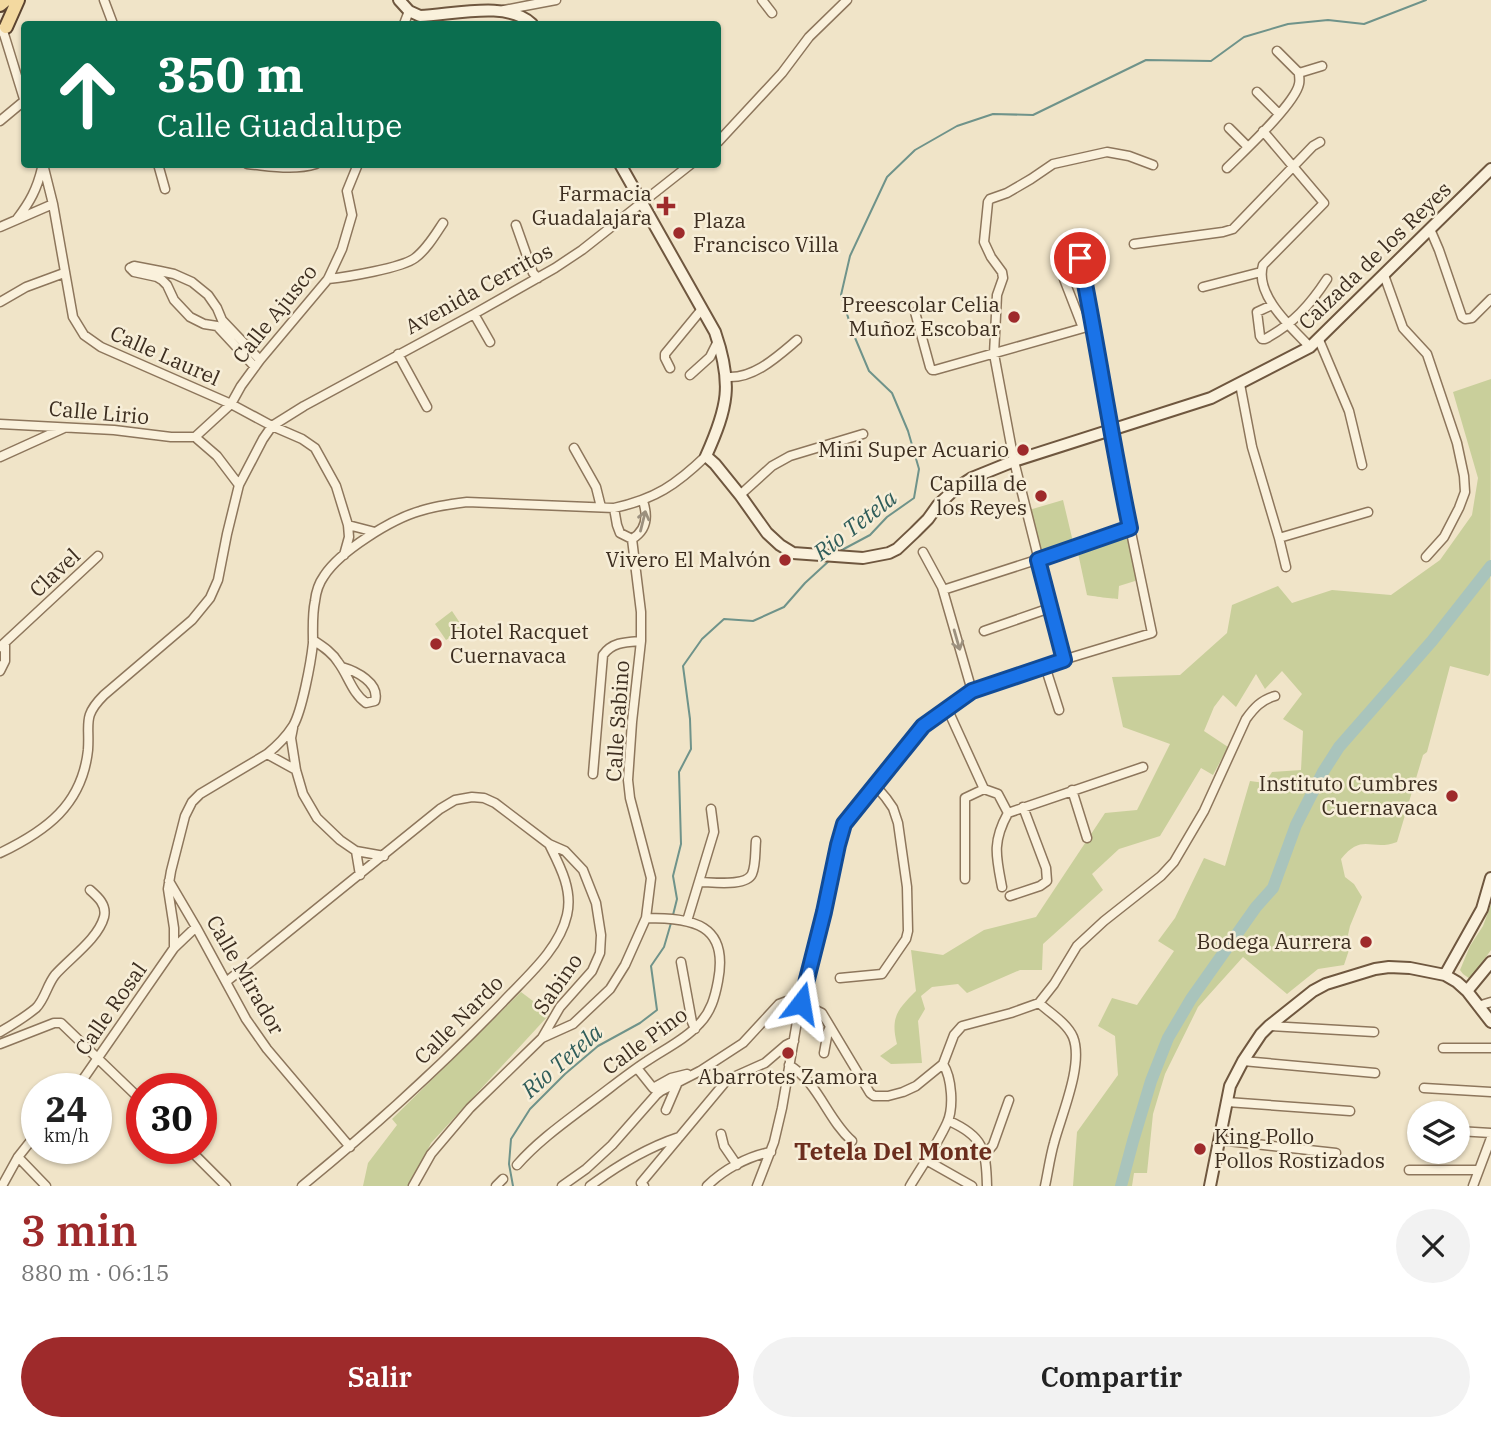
<!DOCTYPE html>
<html lang="es">
<meta charset="utf-8">
<style>
:root{--surface:#fff;--page:#f2f2f2;--text:#222;--muted:#767676;--accent:#9e2a2b}
body{margin:0;font-family:"IBM Plex Serif",serif;background:var(--page);color:var(--text);height:100vh;display:flex;flex-direction:column;font-size:26px;white-space:nowrap}
*{box-sizing:border-box;margin:0}
p{font-size:23px;color:var(--muted)}
.icon{flex:none;width:38px;height:38px;fill:none;stroke:currentColor;stroke-width:2;stroke-linecap:round;stroke-linejoin:round}
.map{position:relative;height:1186px;overflow:hidden}
.side{display:flex;flex-direction:column;background:var(--surface);flex:1}
.side>*{flex:none}
.top-card{position:absolute;left:21px;top:21px;width:700px;height:147px;border-radius:7px;box-shadow:0 2px 5px #0004;background:#0b6e4f;color:#fff;overflow:hidden}
.tools{position:absolute;left:1407px;top:1101px;display:grid;gap:14px}
.tools a{display:grid;place-items:center;width:63px;height:63px;border-radius:50%;background:var(--surface);box-shadow:0 2px 5px #0004;font-size:35px}
.speed{position:absolute;left:21px;top:1073px;display:flex;gap:14px;font-size:35px;font-weight:700;text-align:center}
.speed>*{display:grid;place-content:center;width:91px;height:91px;border-radius:50%;background:var(--surface);box-shadow:0 2px 5px #0004;line-height:1}
.speed small{font-size:18px;font-weight:400}
.speed .limit{border:10px solid #d22;background:#fff;color:#111}
.pin{position:absolute;display:grid;place-items:center;width:60px;height:60px;color:#fff;margin:-30px;border:4px solid #fff;border-radius:50%;box-shadow:0 2px 7px #0007}
.me{position:absolute;width:77px;margin:-38px;rotate:14deg;stroke-linejoin:round;filter:drop-shadow(0 0 5px #0008)}
.turn{display:flex;align-items:center;gap:24px;height:147px;padding:0 21px;font-size:32px}
.turn .icon{width:91px;height:91px;stroke-width:2.5}
.turn b{display:block;font-size:49px;line-height:60px}
.round{display:grid;place-items:center;flex:none;width:74px;height:74px;border-radius:37px;background:var(--page)}
.overview{display:flex;align-items:center;justify-content:space-between;height:119px;padding:0 21px}
h1{font-size:42px;font-weight:600;line-height:52px;color:var(--accent)}
.button{display:flex;gap:14px;margin-top:auto;padding:14px 21px}
.button a{flex:1;height:80px;border-radius:42px;background:var(--accent);color:#fff;font-size:28px;font-weight:600;line-height:80px;text-align:center}
.button a+a{background:var(--page);color:var(--text)}
.map>svg:first-child{display:block}
</style>
<div class="map">
<svg width="1491" height="1186" viewBox="0 0 1491 1186">
<rect width="100%" height="100%" fill="#f0e4c8"/>
<!-- green -->
<path fill="#c9cf9b" d="M1491,379L1490,673L1488,676L1450,666L1427,752L1423,755L1397,842C1371,852 1363,832 1341,859L1345,877L1354,884L1362,897L1350,926L1348,935L1351,944L1344,965L1318,969L1287,994L1243,957L1198,1007L1165,1074L1153,1114L1147,1173H1134L1132,1186H1073L1077,1132L1118,1075L1115,1036L1098,1026L1112,998L1137,1005L1174,951L1158,941L1175,918L1204,858L1225,866L1250,781L1265,783L1272,772L1301,770L1303,731L1283,719L1302,694L1282,671L1265,689L1256,674L1236,707L1223,695L1214,707L1204,731L1228,747L1213,775L1201,768L1160,836L1119,849L1092,874L1103,890L1043,944L1042,970H1020L967,993L958,984L932,987L921,996L925,1009L918,1021L922,1063L891,1064L880,1056L897,1044C890,1017 898,1009 916,991L911,950L943,955L984,930L1036,917L1105,813L1137,810L1170,744L1123,727L1112,677L1180,675L1227,633L1232,605L1278,586L1292,603L1332,590L1391,595L1440,560L1472,515L1478,478L1453,392Z
M1063,500L1074,546L1040,556L1029,510Z
M1130,532L1140,575L1135,581L1119,586L1118,599C1116,599 1090,596 1087,595L1078,553Z
M452,611L464,629L446,640L435,624Z
M1491,904V950L1470,979L1463,974L1460,970L1470,946L1483,926Z
M521,992L541,1007L548,1016L431,1143L410,1186H363L368,1163L397,1125L392,1119Z"/>
<g fill="none" stroke-linecap="round" stroke-linejoin="round">
<!-- stream -->
<path stroke="#6f938a" stroke-width="2" d="M840,551L870,535L887,517L914,498L919,469L908,431L892,393L869,371L853,333L841,295L850,256L887,177L915,150L957,126L993,114L1033,115L1146,60L1211,61L1244,37L1288,24L1328,20L1364,24L1426,0
M673,915L677,899L673,876L681,844L679,772L691,749L690,719L683,666L702,639L724,619L753,621L784,607L805,583L830,560
M513,1186L509,1164L511,1139L530,1109L565,1074L598,1046L640,1023L657,1010L651,966L664,947L671,923"/>
<!-- river -->
<path stroke="#a9c4bc" stroke-width="12" d="M1121,1186L1133,1141L1151,1081L1168,1038L1191,999L1256,907L1273,888L1296,825L1323,772L1339,747L1432,641L1491,566"/>
<defs>
<path id="street" d="M104,0L113,24
M762,0L772,13
M504,10L556,0
M404,24L409,11
M0,29L4,34L24,99
M1277,51L1299,73
M1299,73L1322,66
M1257,92L1279,114
M0,121L24,101
M1229,128L1248,147
M1263,131L1324,203L1263,265C1254,295 1292,328 1310,347
M718,142L782,73L809,37L847,0
M43,164L53,204L73,317L84,335L101,347L231,404L272,426L302,439L315,448L336,486L348,525L349,537L344,555
M158,164L165,189
M247,164C270,166 293,171 316,164
M1227,168C1243,152 1295,104 1299,84C1300,80 1299,77 1299,73
M17,219C30,202 37,189 42,168
M516,225L533,273L538,278
M0,227L53,204
M1430,229L1439,250L1462,317L1465,319L1472,318L1491,299
M1134,244L1223,232L1233,229L1313,146L1320,142
M130,268L134,266L160,271L174,274L192,282L208,295L217,308L222,320L260,360
M130,268L134,272L157,277L162,280L167,285L174,300L190,317L204,324L217,326L255,367
M1384,275L1403,328L1427,354L1457,443L1464,476L1465,492L1459,508L1444,537L1426,557
M328,279C347,277 402,268 415,258C427,249 435,235 443,223
M1064,279L1083,328
M1203,287L1261,272
M0,302L26,287L64,273
M1272,305L1257,312L1260,336L1262,339H1265C1293,324 1310,305 1327,279
M915,312L930,367L932,370H935L1094,325
M474,314L490,342
M1319,340L1349,411L1362,465
M398,354L427,407
M670,368L665,358V354L702,309
M690,375L710,357L718,341
M727,377C754,379 778,356 797,340
M1240,384L1252,447L1279,538L1286,567
M0,424L114,430L171,437H195
M195,437L231,404L241,386L260,360L328,279L342,249L352,215L347,191L358,164
M195,437L217,456L239,485
M574,448L596,487L601,507
M0,457L64,428
M740,495L772,466L790,456L863,434
M614,508L617,525L620,533L632,539
M348,525L375,532
M1279,538L1368,512
M632,539C647,530 648,516 643,501
M923,552L942,587L972,691
M943,590L1061,552L1130,528
M984,631L1050,608
M313,640C322,646 332,652 338,662C348,675 352,693 366,703L375,701C380,683 356,671 342,667
M0,647L98,556
M1064,660L1014,461L994,354L997,295L1003,278L1002,272L991,257L984,242L988,202L990,199L1007,193L1031,179L1053,164L1107,152L1129,156L1153,165
M1045,666L1059,710
M0,671L5,661V643
M947,708L984,789L998,794L1008,813
M293,728L291,738L296,770L303,794L317,818L340,840L356,851L384,856
M267,754L296,770
M593,774L603,655C612,642 626,642 641,641
M1072,790L1087,838
M1008,813L1143,767
M356,851L360,875
M0,853C46,831 82,805 88,750C90,723 82,717 104,695L192,620L210,598L218,580L227,534L239,485L263,439L272,426L304,406L474,314L555,268L582,250L691,164
M965,879V798L984,789
M169,881L196,927L246,1019L267,1049L350,1147
M699,882C712,882 746,887 752,874C756,865 755,851 756,841
M1002,887C996,856 992,842 1008,813
M1010,896L1040,886L1047,881L1046,868L1023,807
M687,921L714,832L711,809
M174,948V928L168,889L171,871L185,816L192,802L200,794L267,754C277,746 286,737 293,726C302,711 311,662 313,643C313,629 312,615 315,601C316,592 319,583 324,576C340,551 392,519 420,511C435,506 451,504 467,502L614,508C655,499 676,485 706,456
M681,962L692,1022L695,1029
M840,978L882,974L906,939L908,931L907,887L898,823L893,808L886,798L875,785
M226,982L440,809L455,800L472,797L484,798L495,803L549,844L565,851L583,870L596,903L601,935L600,953L592,971L560,1007L542,1038
M1039,1003C1050,1013 1067,1023 1073,1037C1084,1064 1061,1116 1054,1143C1050,1157 1048,1172 1045,1186
M1478,1006L1491,1002
M1269,1026L1374,1032
M0,1032C12,1025 25,1017 36,1008C45,999 47,985 55,975C70,958 98,939 104,917C107,905 98,897 90,890
M0,1044L54,1023H61L142,1101
M1443,1048H1491
M824,1053L828,1031L830,1027
M1243,1061L1375,1073
M789,1065C819,1083 827,1119 852,1141
M637,1068L653,1088L671,1078L687,1074
M77,1088L174,948L196,927
M1424,1088L1491,1092
M1227,1102L1350,1111
M666,1110L678,1082
M949,1121C983,1136 986,1149 987,1186
M1416,1128H1419
M1458,1131L1491,1133
M721,1134L724,1146L737,1165
M1219,1140L1336,1153
M188,1148L226,1186
M984,1156L993,1145L1009,1100
M18,1157L46,1186
M926,1160L972,1186
M517,1165C538,1141 565,1122 590,1103C609,1089 627,1074 647,1061C663,1050 686,1039 699,1024C711,1012 715,997 718,981C729,924 693,918 646,918
M1409,1170H1478
M2,1186L18,1157L37,1133
M302,1186C372,1129 439,1068 502,1003C526,977 559,950 567,915C573,890 560,866 549,844
M413,1186L431,1154L470,1108L542,1038L573,1024L610,989L625,965L646,918L651,878L630,798L628,780L632,722L641,641V612L632,539
M496,1186L503,1179
M562,1186L586,1169L612,1145L656,1095L661,1091L700,1071L743,1043L779,1004L787,1001L801,1003L822,1013L870,1093L874,1096H888L903,1092L916,1086L943,1064L954,1035L962,1026L1011,1013L1039,1003L1054,984L1077,946L1104,921L1161,876L1174,862L1204,811L1246,719C1254,708 1261,700 1275,696
M590,1186C618,1165 646,1148 679,1137
M644,1186L641,1183L727,1080L765,1063L786,1045L794,1041
M707,1186C723,1170 748,1156 771,1152
M757,1186L774,1142L782,1108L799,1010L824,912L838,845L847,819L923,726L972,691L1056,662L1152,633L1112,441L1094,325L1076,235
M910,1186C922,1166 937,1145 947,1123C954,1108 952,1078 943,1064
M1473,1186L1491,1138"/>
<path id="secondary" d="M399,0L409,11L420,16C452,15 508,0 532,24
M620,164L715,332C733,384 728,407 706,456L715,464L740,495L767,533L780,545L793,553L863,558L889,553L897,549L915,532L928,519L938,505L955,489L972,478L1014,461L1211,398L1310,347L1491,169
M1445,975L1482,909L1491,878
M1467,991L1491,962
M1210,1186L1230,1086L1243,1061L1261,1034L1269,1026L1313,991L1326,984L1375,969L1389,967L1410,968L1445,975L1457,982L1467,991L1491,1022"/>
<path id="primary" d="M0,5L6,0
M6,27L18,0"/>
</defs>
<!-- street casing -->
<use href="#street" stroke="#8d765c" stroke-width="11"/>
<!-- secondary casing -->
<use href="#secondary" stroke="#6f573f" stroke-width="14"/>
<!-- primary casing -->
<use href="#primary" stroke="#5b4430" stroke-width="16"/>
<!-- street -->
<use href="#street" stroke="#faf1dc" stroke-width="8"/>
<!-- secondary -->
<use href="#secondary" stroke="#faf1dc" stroke-width="10"/>
<!-- primary -->
<use href="#primary" stroke="#f3d9a0" stroke-width="12"/>
</g>
<!-- one-way arrows -->
<defs><path id="oneway-shaft" d="M-6 0H5M1.5-3L5.5 0L1.5 3" fill="none" stroke-width="1.6" stroke-linecap="round" stroke-linejoin="round" transform="scale(1.75)"/></defs>
<g stroke="#9c907e">
<use href="#oneway-shaft" transform="translate(643 521) rotate(-76)"/>
<use href="#oneway-shaft" transform="translate(957 640) rotate(74)"/>
</g>
<g fill="none" stroke-linecap="round" stroke-linejoin="round">
<defs>
<path id="route" d="M801,1003L824,912L838,845L844,824L923,726L972,691L1064,660L1038,560L1130,528C1111,438 1098,348 1080,258"/>
</defs>
<!-- route casing -->
<use href="#route" stroke="#114b97" stroke-width="18"/>
<!-- route -->
<use href="#route" stroke="#1a73e8" stroke-width="12"/>
</g>
<!-- markers -->
<g fill="#9e2a2b" stroke="#f7eed8" stroke-width="2.5">
<path d="M662.5 195.5h7v7h7v7h-7v7h-7v-7h-7v-7h7z"/>
<circle cx="679" cy="233" r="7"/>
<circle cx="1014" cy="317" r="7"/>
<circle cx="1023" cy="450" r="7"/>
<circle cx="1041" cy="496" r="7"/>
<circle cx="785" cy="560" r="7"/>
<circle cx="436" cy="644" r="7"/>
<circle cx="1452" cy="796" r="7"/>
<circle cx="1366" cy="942" r="7"/>
<circle cx="788" cy="1053" r="7"/>
<circle cx="1200" cy="1149" r="7"/>
</g>
<g text-anchor="middle" stroke-width="5" stroke-linejoin="round" paint-order="stroke">
<!-- poi labels -->
<g font-size="21" fill="#3d2e20" stroke="#f7eed8" text-anchor="end">
<text x="652" y="201">Farmacia<tspan x="652" dy="24">Guadalajara</tspan></text>
<text x="693" y="228" text-anchor="start">Plaza<tspan x="693" dy="24">Francisco Villa</tspan></text>
<text x="1000" y="312">Preescolar Celia<tspan x="1000" dy="24">Muñoz Escobar</tspan></text>
<text x="1009" y="457">Mini Super Acuario</text>
<text x="1027" y="491">Capilla de<tspan x="1027" dy="24">los Reyes</tspan></text>
<text x="771" y="567">Vivero El Malvón</text>
<text x="450" y="639" text-anchor="start">Hotel Racquet<tspan x="450" dy="24">Cuernavaca</tspan></text>
<text x="1438" y="791">Instituto Cumbres<tspan x="1438" dy="24">Cuernavaca</tspan></text>
<text x="1352" y="949">Bodega Aurrera</text>
<text x="788" y="1084" text-anchor="middle">Abarrotes Zamora</text>
<text x="1214" y="1144" text-anchor="start">King Pollo<tspan x="1214" dy="24">Pollos Rostizados</tspan></text>
</g>
<!-- street labels -->
<g font-size="21" fill="#3d2e20" stroke="#f7eed8">
<text transform="translate(1375 256) rotate(-44)" y="7">Calzada de los Reyes</text>
<text transform="translate(479 289) rotate(-29)" y="7">Avenida Cerritos</text>
<text transform="translate(275 314) rotate(-51)" y="7">Calle Ajusco</text>
<text transform="translate(165 356) rotate(24)" y="7">Calle Laurel</text>
<text transform="translate(99 413) rotate(5)" y="7">Calle Lirio</text>
<text transform="translate(55 573) rotate(-43)" y="7">Clavel</text>
<text transform="translate(618 721) rotate(-86)" y="7">Calle Sabino</text>
<text transform="translate(245 975) rotate(60)" y="7">Calle Mirador</text>
<text transform="translate(558 984) rotate(-55)" y="7">Sabino</text>
<text transform="translate(111 1009) rotate(-55)" y="7">Calle Rosal</text>
<text transform="translate(459 1020) rotate(-45)" y="7">Calle Nardo</text>
<text transform="translate(645 1041) rotate(-36)" y="7">Calle Pino</text>
</g>
<!-- water labels -->
<g font-size="23" font-style="italic" fill="#2f5d5a" stroke="#f7eed8">
<text transform="translate(855 525) rotate(-38)" y="8">Rio Tetela</text>
<text transform="translate(562 1061) rotate(-41)" y="8">Rio Tetela</text>
</g>
<!-- quarter labels -->
<g font-size="24" font-weight="bold" fill="#6b2e1e" stroke="#f7eed8">
<text x="893" y="1160">Tetela Del Monte</text>
</g>
</g>
</svg>
<div class="tools">
<a><svg class="icon" aria-label="layers" viewBox="0 0 24 24"><path d="M12 4l9 5-9 5-9-5zM3 14l9 5 9-5"/></svg></a>
</div>
<div class="speed"><div>24<small>km/h</small></div><div class="limit">30</div></div>
<div class="pin" style="left:1080px;top:258px;background:#d93025"><svg class="icon" aria-label="arrive" viewBox="0 0 24 24"><path d="M6 21V4h12l-3 4 3 4H6"/></svg></div>
<svg class="me" style="left:801px;top:1003px" viewBox="-20 -20 40 40"><path d="M0-17L14 15 0 8-14 15z" fill="#1a73e8" stroke="#fff" stroke-width="4"/></svg>
<div class="top-card">
<div class="turn"><svg class="icon" aria-label="ahead" viewBox="0 0 24 24"><path d="M12 20V5M6 11l6-6 6 6"/></svg><div><b>350 m</b>Calle Guadalupe</div></div>
</div>
</div>
<section class="side">
<div class="overview"><div><h1>3 min</h1><p>880 m · 06:15</p></div><a class="round"><svg class="icon" aria-label="close" viewBox="0 0 24 24"><path d="M6 6l12 12M18 6L6 18"/></svg></a></div>
<div class="button"><a>Salir</a><a>Compartir</a></div>
</section>
